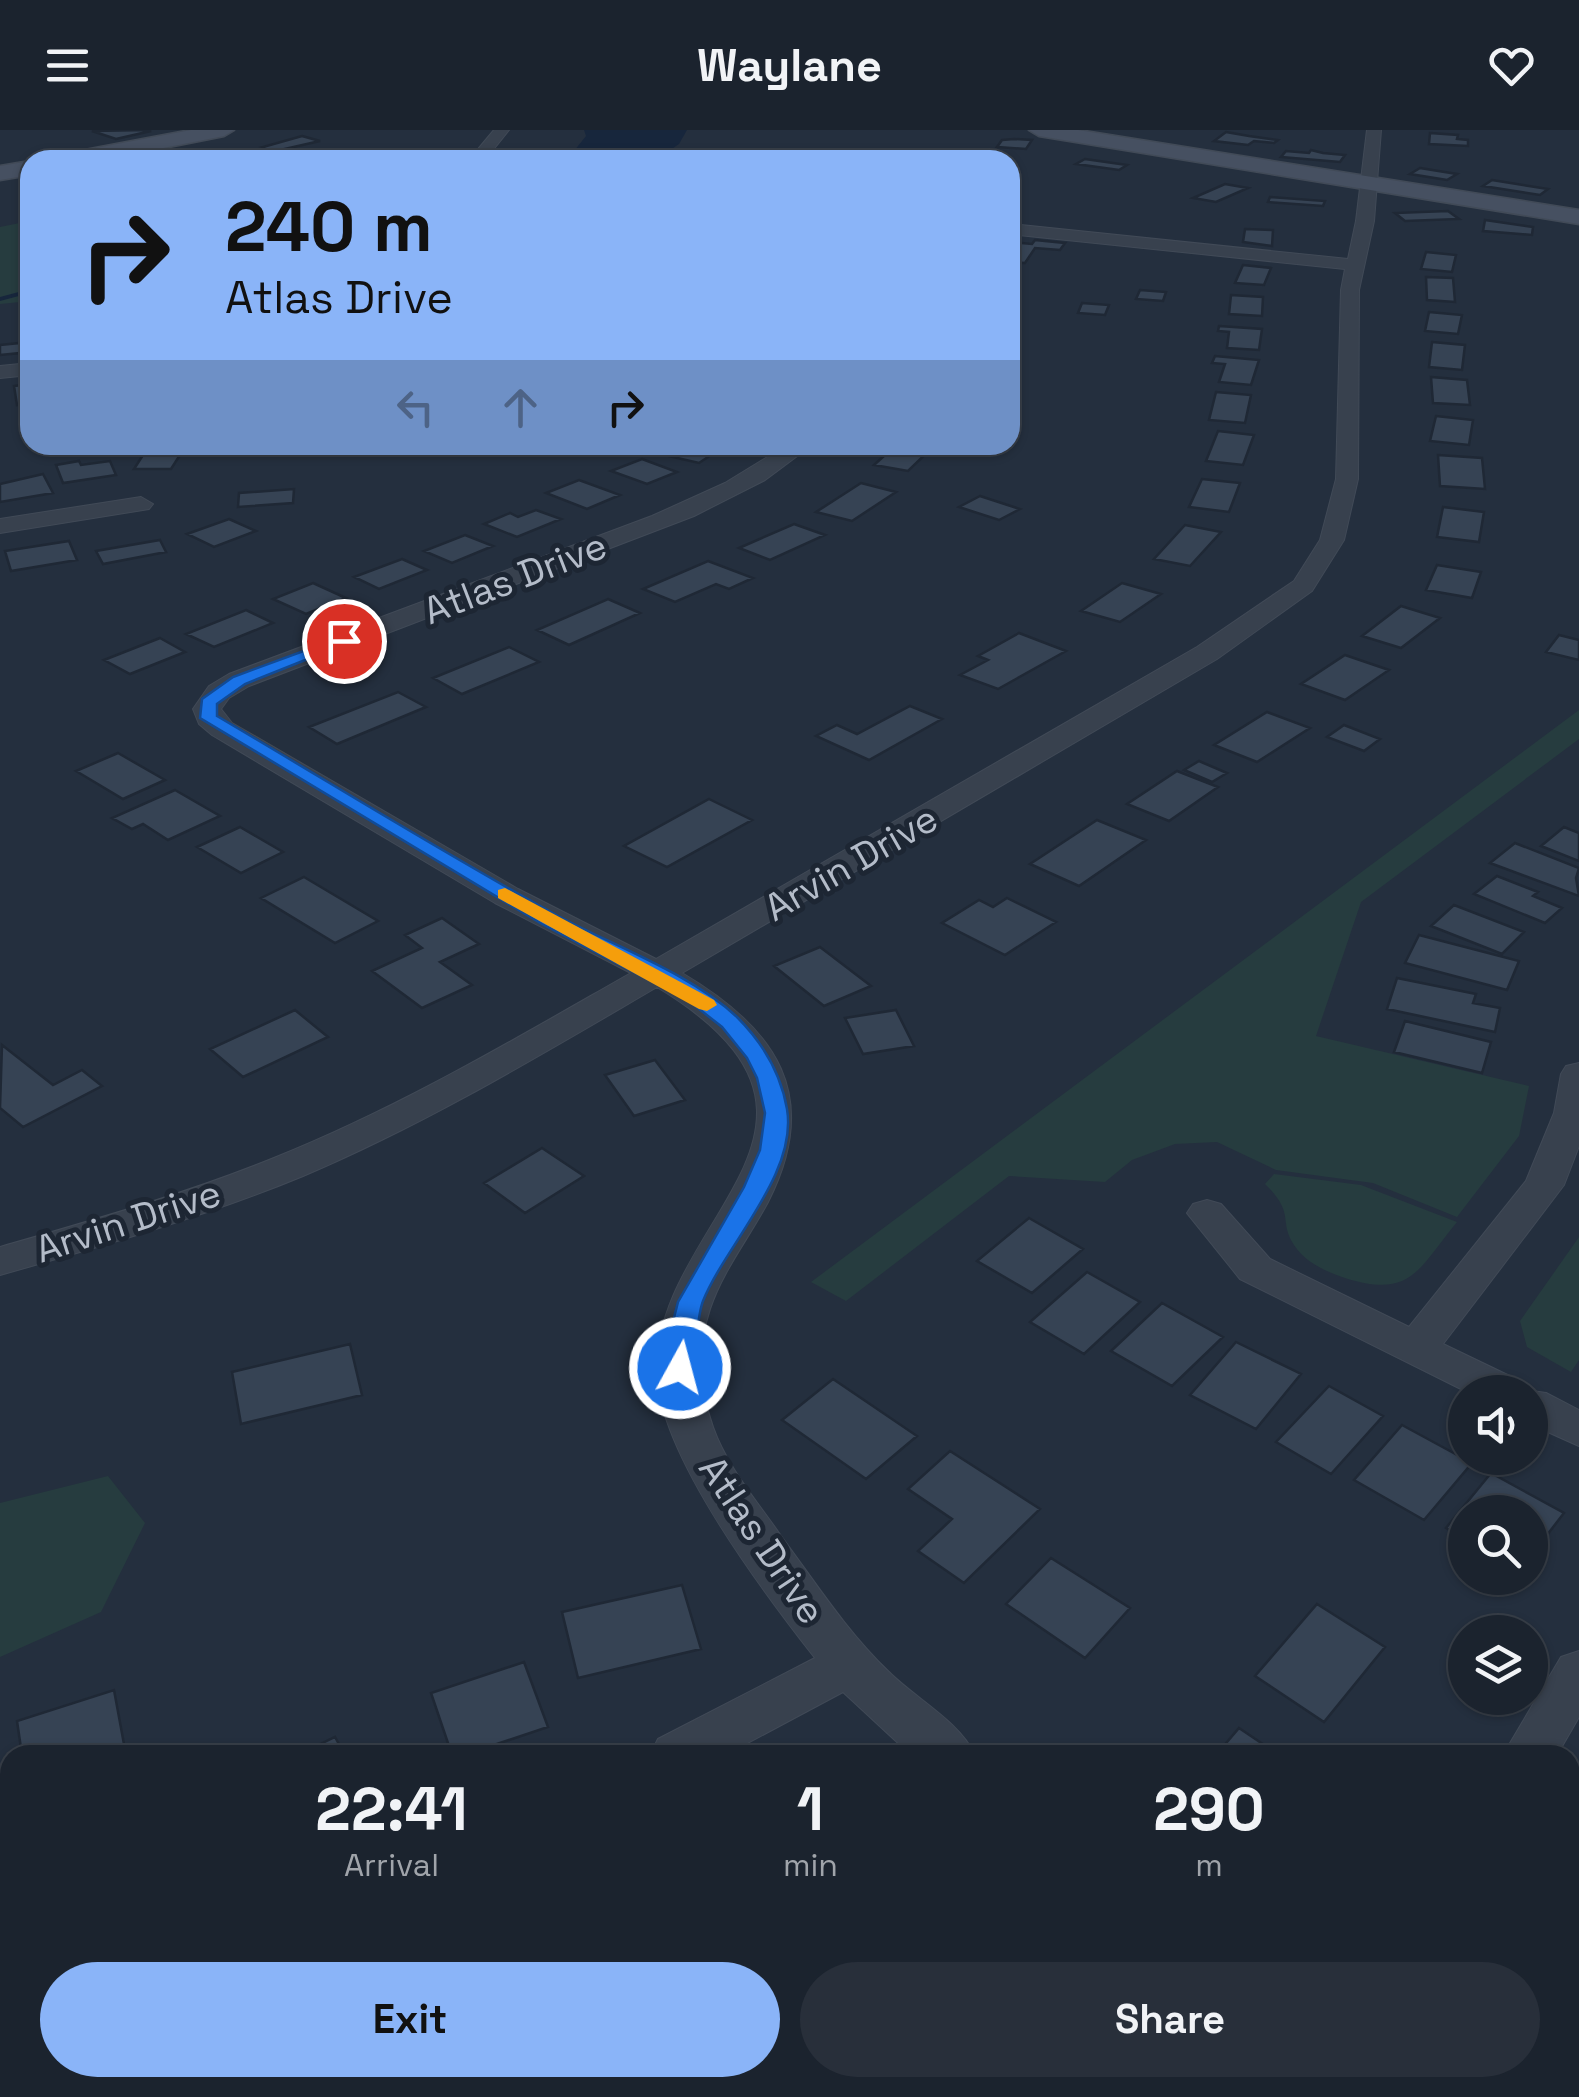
<!DOCTYPE html>
<style>
:root{--surface:#1b232e;--page:#282f3a;--text:#f1f3f6;--muted:#a0a4aa;--line:#39404a;--accent:#8ab4f8}
body{margin:0;font-family:"Space Grotesk",sans-serif;background:var(--page);color:var(--text);height:100vh;display:flex;flex-direction:column;font-size:38px;white-space:nowrap}
*{box-sizing:border-box;margin:0}
p{font-size:32px;color:var(--muted)}
.icon{flex:none;width:55px;height:55px;fill:none;stroke:currentColor;stroke-width:2;stroke-linecap:round;stroke-linejoin:round}
.map{position:relative;flex:1;overflow:hidden}
.sheet{position:absolute;left:0px;top:1615px;width:1580px;height:352px;display:flex;flex-direction:column;background:var(--surface);border-radius:30px 30px 0 0;box-shadow:0 2px 8px #0004,0 0 0 2px var(--line)}
.sheet>*{flex:none}
.top-card{position:absolute;left:20px;top:20px;width:1000px;height:305px;border-radius:30px;box-shadow:0 2px 8px #0004,0 0 0 2px var(--line);background:#8ab4f8;color:#111;overflow:hidden}
.fabs{position:absolute;left:1448px;top:1245px;display:grid;gap:20px}
.fabs a{display:grid;place-items:center;width:100px;height:100px;border-radius:50%;background:var(--surface);box-shadow:0 2px 8px #0004,0 0 0 2px var(--line);font-size:50px}
.pin{position:absolute;display:grid;place-items:center;width:85px;height:85px;color:#fff;margin:-42px;border:5px solid #fff;border-radius:50%;box-shadow:0 2px 10px #0007}
.me{position:absolute;width:110px;margin:-55px;rotate:7deg;stroke-linejoin:round;filter:drop-shadow(0 0 8px #0008)}
.turn{display:flex;align-items:center;gap:35px;height:210px;padding:0 40px;font-size:45px}
.turn .icon{width:130px;height:130px;stroke-width:2.5}
.turn b{display:block;font-size:70px;line-height:85px}
.lanes{display:flex;align-items:center;height:95px;padding:0 40px;background:#0003;justify-content:center;gap:50px;direction:ltr}
.lanes .off{opacity:.35}
.eta{display:flex;justify-content:space-evenly;align-items:center;height:170px;text-align:center}
.eta b{font-size:60px;font-weight:600;line-height:70px}
.primary-button{display:flex;gap:20px;margin-top:auto;padding:20px 40px}
.primary-button a{flex:1;height:115px;border-radius:60px;background:var(--accent);color:#111;font-size:40px;font-weight:600;line-height:115px;text-align:center}
.primary-button a+a{background:var(--page);color:var(--text)}
header{display:flex;justify-content:space-between;align-items:center;height:130px;padding:0 40px;background:var(--surface);font-size:45px;font-weight:600}
.map>svg:first-child{display:block}
</style>
<header><svg class="icon" aria-label="menu" viewBox="0 0 24 24"><path d="M4 6h16M4 12h16M4 18h16"/></svg>Waylane<svg class="icon" aria-label="heart" viewBox="0 0 24 24"><path d="M12 20l-8-8c-3-5 5-10 8-4 3-6 11-1 8 4z"/></svg></header>
<div class="map">
<svg width="1579" height="1967" viewBox="0 0 1579 1967">
<rect width="100%" height="100%" fill="#242f3e"/>
<!-- green -->
<path fill="#263c3f" d="M30,91V171L0,174V97Z
M1579,580V609L1361,772L1316,906L1529,956L1519,1006L1457,1087L1373,1053L1276,1040L1217,1012L1175,1014L1132,1030L1105,1052L1009,1046L846,1171L811,1152Z
M1274,1044L1361,1055L1457,1092C1418,1139 1412,1169 1345,1148C1325,1141 1306,1133 1294,1115C1278,1091 1296,1084 1265,1054Z
M1579,1107V1230L1571,1242L1527,1217L1520,1191Z
M108,1346L145,1393L101,1482L0,1527V1373Z"/>
<!-- water -->
<path fill="#17263c" d="M584,0H687L679,14L656,30H554L574,21L586,6Z"/>
<g fill="none" stroke-linecap="round" stroke-linejoin="round">
<!-- stream -->
<path fill="#17263c" fill-rule="evenodd" d="M30,159V163L0,171V167Z
M208,315L304,321L351,315H373L369,317L304,325L211,319H208Z"/>
</g>
<!-- building -->
<path fill="#364354" stroke="#1f2835" stroke-width="2.5" d="M147,0L151,1L116,9L92,1Z
M1226,2L1249,6L1278,10L1274,13L1254,11L1248,15L1214,11Z
M1430,3L1458,5L1457,9L1468,10V16L1429,14Z
M302,6L320,11L276,21L263,17Z
M1002,10L1014,9L1032,10L1026,19L997,17Z
M1311,20L1323,23L1345,25L1340,32L1281,27L1286,21L1309,23Z
M1085,29L1127,35L1119,40L1076,34Z
M1420,38L1457,44L1447,50L1410,44Z
M1492,50L1548,59L1540,65L1483,56Z
M1225,54L1248,58L1216,72L1193,68Z
M1270,67L1325,71L1323,76L1268,72Z
M1448,81L1459,89L1405,91L1395,83Z
M1485,90L1533,97L1532,105L1483,101Z
M1245,99L1273,100L1272,116L1243,112Z
M1035,110L1065,113L1060,120L1035,118L1025,133L1010,132V112L1032,114Z
M1426,122L1456,125L1452,142L1421,139Z
M1243,135L1271,138L1264,155L1235,153Z
M1426,147L1453,148L1455,172L1427,170Z
M1140,160L1166,162L1163,171L1136,169Z
M1231,165L1263,167L1262,186L1229,184Z
M1082,173L1109,175L1105,185L1078,183Z
M1429,182L1462,185L1458,204L1425,201Z
M1219,196L1262,199L1259,220L1227,218L1229,202L1218,201Z
M30,212V222L0,225V215Z
M1432,212L1465,215L1462,240L1429,237Z
M1215,226L1259,230L1251,255L1219,252L1225,234L1212,233Z
M1431,247L1467,250L1470,275L1433,273Z
M30,254V273L17,275L14,256Z
M1216,262L1251,265L1245,293L1209,290Z
M1436,286L1473,290L1469,315L1430,311Z
M1218,301L1254,305L1243,335L1206,331Z
M675,315H712L723,317L699,333L660,324Z
M896,315H935L908,341L874,335Z
M143,325H180L171,339H134Z
M1438,325L1482,328L1485,359L1440,356Z
M642,329L677,342L647,354L611,341Z
M79,331L81,335L110,331L116,345L63,353L56,335Z
M43,344L53,363L0,372V354Z
M1202,349L1240,353L1229,382L1189,377Z
M579,350L620,365L587,379L546,363Z
M861,353L896,362L852,391L816,382Z
M294,359L293,373L238,377L239,363Z
M980,366L1020,379L999,390L959,377Z
M1443,377L1484,382L1479,412L1437,407Z
M536,380L561,389L517,407L484,394L510,383L518,387Z
M229,389L256,401L214,417L187,404Z
M794,394L825,405L770,430L739,418Z
M1185,395L1221,402L1190,436L1154,429Z
M465,405L493,416L452,433L424,421Z
M160,410L166,422L103,434L96,421Z
M69,411L77,430L11,441L5,421Z
M402,429L427,440L379,459L354,447Z
M708,431L753,448L729,459L716,454L675,472L643,459Z
M1437,435L1481,442L1472,468L1426,460Z
M313,453L346,468L306,484L273,469Z
M1122,453L1161,464L1120,492L1081,481Z
M608,469L640,483L569,515L537,500Z
M1401,476L1440,488L1401,518L1362,506Z
M246,480L273,493L214,517L186,504Z
M1019,503L1066,521L998,559L960,545L988,530L978,526Z
M1559,505L1579,510V530L1546,522Z
M160,508L185,522L130,544L104,530Z
M509,517L539,532L462,564L433,548Z
M1345,525L1389,540L1345,570L1301,554Z
M398,562L426,577L337,614L309,597Z
M910,576L942,589L869,630L816,606L837,595L857,604Z
M1267,582L1310,598L1257,632L1214,615Z
M1344,595L1380,609L1364,621L1327,607Z
M118,623L165,650L123,669L76,641Z
M1199,631L1227,643L1212,652L1184,640Z
M1177,641L1218,657L1169,691L1127,674Z
M175,660L220,686L168,710L143,694L132,699L112,688Z
M709,669L752,690L667,737L624,716Z
M1097,690L1146,710L1079,756L1030,734Z
M240,697L283,722L241,743L197,717Z
M1564,697L1579,703V731L1541,716Z
M1515,713L1579,738L1576,748L1579,766L1490,733Z
M1497,746L1538,762L1533,766L1562,778L1545,793L1474,764Z
M304,747L378,791L335,813L261,768Z
M1007,768L1056,792L1005,825L942,793L979,770L993,777Z
M1454,775L1524,802L1502,824L1431,796Z
M442,788L479,814L440,832L472,855L422,878L372,841L422,818L405,805Z
M1419,805L1519,831L1507,860L1405,833Z
M820,817L871,856L824,876L774,836Z
M1397,848L1476,864L1473,873L1500,878L1495,902L1387,879Z
M295,880L328,907L243,947L210,919Z
M896,880L914,916L863,924L845,888Z
M1405,891L1491,912L1482,943L1394,922Z
M2,915L53,955L82,940L102,956L23,997L0,978Z
M655,930L685,970L634,986L605,945Z
M542,1018L584,1046L525,1083L484,1053Z
M1029,1088L1083,1119L1032,1163L977,1131Z
M1087,1142L1140,1172L1084,1224L1030,1192Z
M1162,1173L1223,1207L1172,1256L1111,1221Z
M1236,1212L1301,1244L1256,1299L1190,1265Z
M350,1214L362,1265L241,1294L232,1242Z
M833,1249L917,1306L866,1349L782,1290Z
M1329,1256L1383,1286L1331,1344L1276,1312Z
M1402,1295L1472,1333L1424,1390L1354,1350Z
M950,1321L1040,1379L964,1453L918,1421L952,1389L908,1359Z
M1491,1343L1564,1383L1530,1427V1382H1465V1409L1446,1398Z
M1051,1428L1130,1478L1085,1528L1006,1474Z
M682,1455L701,1519L578,1548L562,1482Z
M1317,1474L1385,1517L1324,1592L1255,1546Z
M524,1532L548,1597L464,1625H452L431,1563Z
M114,1560L126,1625H22L17,1591Z
M1239,1598L1279,1625H1216Z
M335,1607L345,1625H298Z
M1576,1789L1579,1791V1883L1570,1877V1798Z
M414,1958H578L583,1967H418Z
M943,1958H1068L1079,1967H939Z"/>
<g fill="none" stroke-linecap="round" stroke-linejoin="round">
<defs>
<path id="street" d="M494,0H509L485,30H469Z
M1367,0H1381L1374,91L1359,160L1358,349L1344,410L1312,461L1217,529L682,843C777,899 822,966 768,1072C749,1108 723,1140 710,1179C697,1218 699,1258 713,1297C727,1337 757,1371 781,1406C815,1452 847,1502 889,1542C916,1569 959,1591 975,1625H911L843,1562L725,1625H650L658,1609L815,1528C764,1463 660,1326 657,1244C651,1091 885,995 657,857C542,924 426,994 303,1046C204,1087 102,1116 0,1145V1117C93,1090 185,1064 274,1028C399,978 515,909 631,843L495,773L212,605L199,594L193,579L209,556L229,544L652,386L725,353L787,315H812L765,350L694,386L249,556L229,568L221,579L232,593L518,759L656,829L1197,517L1294,451L1320,410L1336,349L1341,160L1345,139L1010,104V94L1348,129L1356,91Z
M30,233V245L0,248V236Z
M141,367L153,374L149,379L0,403V389Z
M1579,933V1016L1564,1055L1443,1214L1520,1251L1525,1260L1546,1263L1579,1280V1316L1530,1294V1262H1467L1240,1149L1187,1083L1193,1074L1207,1070L1221,1074L1270,1129L1409,1197L1526,1051L1554,983L1561,944L1566,936Z
M1579,1521V1587L1557,1625H1503L1561,1527Z
M1404,1958H1474L1478,1967H1408Z"/>
<path id="secondary" d="M191,0H234L224,6L103,30H58L69,23Z
M1029,0H1078L1579,80V94L1039,6Z
M30,31V45L0,50V36Z"/>
</defs>
<!-- street casing -->
<use href="#street" stroke="#414a57" stroke-width="2"/>
<!-- secondary casing -->
<use href="#secondary" stroke="#414a57" stroke-width="3"/>
<!-- street -->
<use href="#street" fill="#38414e" fill-rule="evenodd"/>
<!-- secondary -->
<use href="#secondary" fill="#465061" fill-rule="evenodd"/>
</g>
<!-- route -->
<path fill="#1a73e8" stroke="#114b97" stroke-width="2.5" d="M339,508L353,511L245,554L217,574V586C331,653 443,723 558,786C614,816 691,844 737,887C762,912 781,944 787,979C798,1044 726,1114 703,1171C695,1192 698,1230 689,1245H670L667,1238V1215L678,1172L744,1057L760,1020L765,983L757,948L747,928L722,897L689,871L542,794L200,588L202,569L233,547Z"/>
<!-- slow -->
<path fill="#f59e0b" d="M505,758L714,870L717,875L707,881L699,879L498,768V760Z"/>
<g text-anchor="middle" stroke-width="10" stroke-linejoin="round" paint-order="stroke">
<!-- street labels -->
<g font-size="38" fill="#b4bcc9" stroke="#1d2633">
<text transform="translate(515 448) rotate(-21)" y="13">Atlas Drive</text>
<text transform="translate(851 733) rotate(-30)" y="13">Arvin Drive</text>
<text transform="translate(128 1091) rotate(-18)" y="13">Arvin Drive</text>
<text transform="translate(762 1410) rotate(56)" y="13">Atlas Drive</text>
</g>
</g>
</svg>
<div class="fabs">
<a><svg class="icon" aria-label="sound" viewBox="0 0 24 24"><path d="M4 9h4l5-4v14l-5-4H4zM17 9q2 3 0 6"/></svg></a>
<a><svg class="icon" aria-label="search" viewBox="0 0 24 24"><circle cx="10" cy="10" r="6"/><path d="M15 15l6 6"/></svg></a>
<a><svg class="icon" aria-label="layers" viewBox="0 0 24 24"><path d="M12 4l9 5-9 5-9-5zM3 14l9 5 9-5"/></svg></a>
</div>
<div class="pin" style="left:344px;top:511px;background:#d93025"><svg class="icon" aria-label="arrive" viewBox="0 0 24 24"><path d="M6 21V4h12l-3 4 3 4H6"/></svg></div>
<svg class="me" style="left:680px;top:1238px" viewBox="-20 -20 40 40"><circle r="17" fill="#1a73e8" stroke="#fff" stroke-width="3"/><path d="M0-11L8 9 0 5-8 9z" fill="#fff"/></svg>
<div class="top-card">
<div class="turn"><svg class="icon" aria-label="right" viewBox="0 0 24 24"><path d="M7 20v-9h11M14 6l5 5-5 5"/></svg><div><b>240 m</b>Atlas Drive</div></div>
<div class="lanes"><svg class="icon off" aria-label="left" viewBox="0 0 24 24"><path d="M17 20v-9H6M10 6l-5 5 5 5"/></svg><svg class="icon off" aria-label="ahead" viewBox="0 0 24 24"><path d="M12 20V5M6 11l6-6 6 6"/></svg><svg class="icon" aria-label="right" viewBox="0 0 24 24"><path d="M7 20v-9h11M14 6l5 5-5 5"/></svg></div>
</div>
<section class="sheet">
<div class="eta">
<div><b>22:41</b><p>Arrival</p></div>
<div><b>1</b><p>min</p></div>
<div><b>290</b><p>m</p></div>
</div>
<div class="primary-button"><a>Exit</a><a>Share</a></div>
</section>
</div>
